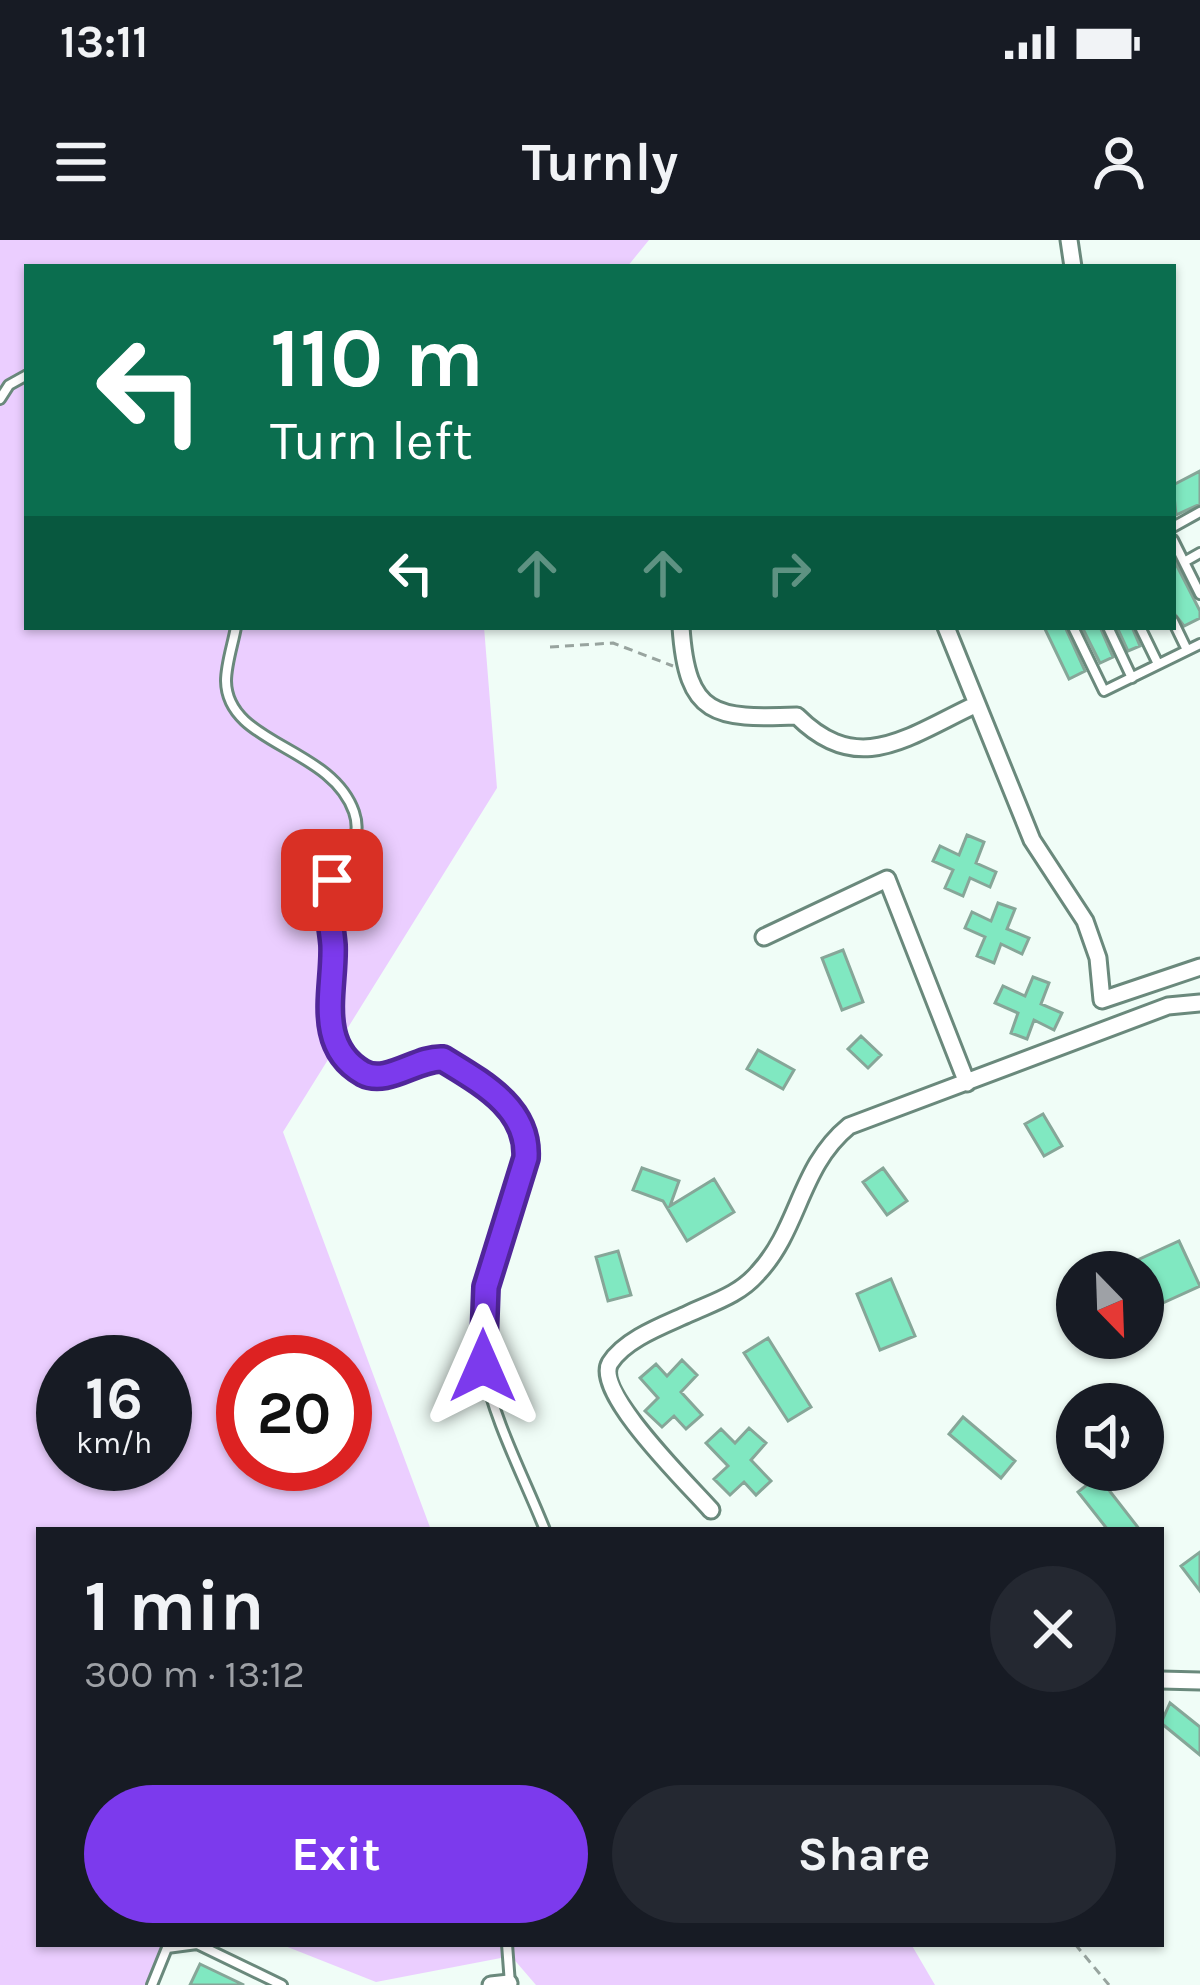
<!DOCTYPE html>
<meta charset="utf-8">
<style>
:root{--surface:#171b24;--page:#242831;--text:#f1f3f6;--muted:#9ea1a6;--accent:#7c3aed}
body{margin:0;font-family:Karla,sans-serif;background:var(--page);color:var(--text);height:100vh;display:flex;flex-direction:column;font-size:45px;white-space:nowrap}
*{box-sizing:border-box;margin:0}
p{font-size:39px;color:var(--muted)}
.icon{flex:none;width:66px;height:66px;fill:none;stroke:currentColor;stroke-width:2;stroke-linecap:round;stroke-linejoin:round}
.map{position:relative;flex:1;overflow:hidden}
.drawer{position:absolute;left:36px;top:1287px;width:1128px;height:420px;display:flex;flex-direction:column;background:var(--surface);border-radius:0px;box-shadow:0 3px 9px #0004}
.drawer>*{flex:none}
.guide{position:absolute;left:24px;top:24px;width:1152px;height:366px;border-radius:0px;box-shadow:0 3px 9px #0004;background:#0b6e4f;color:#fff;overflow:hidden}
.needle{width:78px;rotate:157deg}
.buttons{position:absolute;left:1056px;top:1011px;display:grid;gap:24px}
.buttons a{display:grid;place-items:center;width:108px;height:108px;border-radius:50%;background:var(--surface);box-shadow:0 3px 9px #0004;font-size:60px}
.speed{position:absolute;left:36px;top:1095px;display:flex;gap:24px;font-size:60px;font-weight:700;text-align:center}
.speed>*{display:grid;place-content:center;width:156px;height:156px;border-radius:50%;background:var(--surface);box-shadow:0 3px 9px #0004;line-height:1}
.speed small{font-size:30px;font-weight:400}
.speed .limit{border:18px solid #d22;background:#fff;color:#111}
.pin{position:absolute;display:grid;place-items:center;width:102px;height:102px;color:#fff;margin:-51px;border-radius:24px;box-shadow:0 6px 18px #0006}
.me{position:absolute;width:132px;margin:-66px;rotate:0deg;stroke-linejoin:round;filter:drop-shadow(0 0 9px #0008)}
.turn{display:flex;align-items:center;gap:42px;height:252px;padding:0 48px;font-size:54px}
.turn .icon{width:156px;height:156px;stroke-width:2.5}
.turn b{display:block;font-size:84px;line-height:102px}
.lanes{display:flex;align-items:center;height:114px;padding:0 48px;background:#0003;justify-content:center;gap:60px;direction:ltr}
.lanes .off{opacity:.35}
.round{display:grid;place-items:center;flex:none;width:126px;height:126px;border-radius:63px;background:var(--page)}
.summary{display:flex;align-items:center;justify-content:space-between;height:204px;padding:0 48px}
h1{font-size:72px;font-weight:700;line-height:90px}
.primary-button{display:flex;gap:24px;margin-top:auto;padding:24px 48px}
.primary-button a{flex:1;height:138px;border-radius:72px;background:var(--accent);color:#fff;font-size:48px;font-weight:700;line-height:138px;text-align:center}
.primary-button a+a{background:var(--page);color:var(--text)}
.status{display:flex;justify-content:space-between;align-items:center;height:84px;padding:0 60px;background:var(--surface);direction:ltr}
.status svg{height:33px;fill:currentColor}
header{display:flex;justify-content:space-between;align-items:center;height:156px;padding:0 48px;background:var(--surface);font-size:54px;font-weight:700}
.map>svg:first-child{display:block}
</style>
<div class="status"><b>13:11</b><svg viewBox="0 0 49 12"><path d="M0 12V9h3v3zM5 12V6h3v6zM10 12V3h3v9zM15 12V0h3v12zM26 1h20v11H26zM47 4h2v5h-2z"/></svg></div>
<header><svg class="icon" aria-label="menu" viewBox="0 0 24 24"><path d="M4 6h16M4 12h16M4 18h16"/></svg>Turnly<svg class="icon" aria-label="person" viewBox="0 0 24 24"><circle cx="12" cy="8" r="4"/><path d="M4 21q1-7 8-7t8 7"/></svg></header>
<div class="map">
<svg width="1200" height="1745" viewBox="0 0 1200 1745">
<rect width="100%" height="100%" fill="#f0fdf7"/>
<!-- green -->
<path fill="#ebceff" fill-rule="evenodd" d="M0,0H649L627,27H27V387H484L497,548L283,892L431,1290H39V1704H169L156,1745H0ZM63,1122H165V1224H63ZM243,1122H345V1224H243Z
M280,1704H911L935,1745H536L511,1716L376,1742Z"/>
<!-- building -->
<path fill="#80e8c1" stroke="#86a698" stroke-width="3" d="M1200,231V264L1176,275L1173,245Z
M1173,318L1200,371V378L1184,386L1173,372Z
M1044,387H1065L1085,431L1069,439Z
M1082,387H1100L1113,417L1100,423Z
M1117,387H1132L1140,406L1128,411Z
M967,595L984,602L976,623L996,632L990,647L970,638L963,656L945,648L953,630L933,621L940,606L959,615Z
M998,663L1015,669L1007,689L1029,698L1022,714L1001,704L994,723L977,716L985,697L965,688L972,672L991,681Z
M843,710L863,762L842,770L822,718Z
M1033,737L1049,743L1041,764L1062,773L1054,790L1034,780L1027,799L1011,793L1018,773L995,763L1003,746L1025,756Z
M861,796L881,815L868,828L848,809Z
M758,810L794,830L783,849L747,829Z
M1043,874L1062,906L1044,916L1025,884Z
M642,928L679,941L670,966L714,939L734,972L687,1001L663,961L633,950Z
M883,928L907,961L887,975L863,942Z
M1179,1001L1200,1046L1143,1072V1032H1111Z
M618,1011L631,1055L608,1061L596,1017Z
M891,1039L915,1096L880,1110L857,1054Z
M768,1098L811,1167L788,1181L744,1113Z
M682,1120L697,1135L681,1152L702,1175L686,1189L674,1176L662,1187L645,1171L658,1158L640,1138L656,1124L667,1136Z
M963,1177L1015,1221L1001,1238L949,1194Z
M749,1188L766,1203L751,1220L771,1241L756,1255L744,1242L730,1255L714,1239L728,1226L706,1203L721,1189L735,1203Z
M1098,1236L1140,1290H1108L1078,1252Z
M1200,1312V1351L1181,1326Z
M1170,1463L1200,1487V1515L1161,1483Z
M200,1724L244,1745H190Z"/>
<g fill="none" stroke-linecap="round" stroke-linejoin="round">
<defs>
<path id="service" d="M0,159L9,145L27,135
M1173,287L1200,272
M1173,300L1200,354
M1184,322L1200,313
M1173,381L1187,410
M236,387C233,404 226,424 226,441C227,505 331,506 354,572C366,607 334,624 327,655C324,670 331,685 332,700C337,744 311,807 365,833C389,845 418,817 443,819C482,844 528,867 526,918C504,982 470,1057 483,1125C494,1181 524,1237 545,1290
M1073,387L1104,451L1200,404
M1108,387L1132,438
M1140,387L1158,424
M507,1704L510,1744
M152,1745L167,1708L197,1704L282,1745"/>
<path id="minor" d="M1069,0L1073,27
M681,387C687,477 715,479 797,476C859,538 908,496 977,464
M946,387L1032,600L1085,681L1098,718L1102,760L1200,727
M764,697L887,639L967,843
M711,1270C690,1246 593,1152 610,1123C625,1099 664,1085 688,1074C714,1062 739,1055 758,1033C800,988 799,927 849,886L1168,766L1200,763
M1161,1440L1200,1441
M491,1745L509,1743"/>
</defs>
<!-- service casing -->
<use href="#service" stroke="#6a897c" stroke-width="14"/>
<!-- minor casing -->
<use href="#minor" stroke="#6a897c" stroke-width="21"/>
<!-- path -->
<path stroke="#98a49f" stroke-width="3" stroke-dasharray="9 6" stroke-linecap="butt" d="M550,407L613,403L673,426
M1161,1644V1662
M1075,1704L1109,1745"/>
<!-- service -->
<use href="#service" stroke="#fff" stroke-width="8"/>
<!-- minor -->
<use href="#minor" stroke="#fff" stroke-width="15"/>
</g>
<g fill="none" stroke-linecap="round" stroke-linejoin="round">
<defs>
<path id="route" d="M332,640C325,664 331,681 333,705C335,748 314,805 363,833C387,846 418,817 443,819C482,843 529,868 526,918L486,1047L483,1126"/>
</defs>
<!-- route casing -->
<use href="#route" stroke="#51269a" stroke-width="30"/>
<!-- route -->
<use href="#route" stroke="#7c3aed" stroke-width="21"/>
</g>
</svg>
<div class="buttons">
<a><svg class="needle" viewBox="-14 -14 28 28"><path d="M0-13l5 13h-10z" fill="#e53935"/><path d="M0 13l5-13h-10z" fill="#9ea1a6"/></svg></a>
<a><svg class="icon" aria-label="sound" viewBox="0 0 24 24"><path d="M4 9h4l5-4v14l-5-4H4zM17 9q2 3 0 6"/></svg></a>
</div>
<div class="speed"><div>16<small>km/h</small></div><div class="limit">20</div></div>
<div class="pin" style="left:332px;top:640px;background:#d93025"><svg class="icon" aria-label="arrive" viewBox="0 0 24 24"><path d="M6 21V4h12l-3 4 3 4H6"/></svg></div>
<svg class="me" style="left:483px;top:1126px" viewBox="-20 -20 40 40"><path d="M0-17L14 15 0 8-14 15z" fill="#7c3aed" stroke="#fff" stroke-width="4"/></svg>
<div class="guide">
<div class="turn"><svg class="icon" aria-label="left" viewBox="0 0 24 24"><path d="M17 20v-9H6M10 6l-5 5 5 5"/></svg><div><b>110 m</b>Turn left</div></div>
<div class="lanes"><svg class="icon" aria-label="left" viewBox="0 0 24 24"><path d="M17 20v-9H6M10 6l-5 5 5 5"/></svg><svg class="icon off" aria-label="ahead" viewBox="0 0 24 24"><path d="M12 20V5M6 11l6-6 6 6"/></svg><svg class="icon off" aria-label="ahead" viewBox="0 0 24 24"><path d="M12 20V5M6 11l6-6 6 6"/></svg><svg class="icon off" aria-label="right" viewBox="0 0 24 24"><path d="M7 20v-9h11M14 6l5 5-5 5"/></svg></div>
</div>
<section class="drawer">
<div class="summary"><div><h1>1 min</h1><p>300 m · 13:12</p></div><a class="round"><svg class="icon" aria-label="close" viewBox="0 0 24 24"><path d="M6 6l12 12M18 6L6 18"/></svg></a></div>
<div class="primary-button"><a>Exit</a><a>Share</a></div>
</section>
</div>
